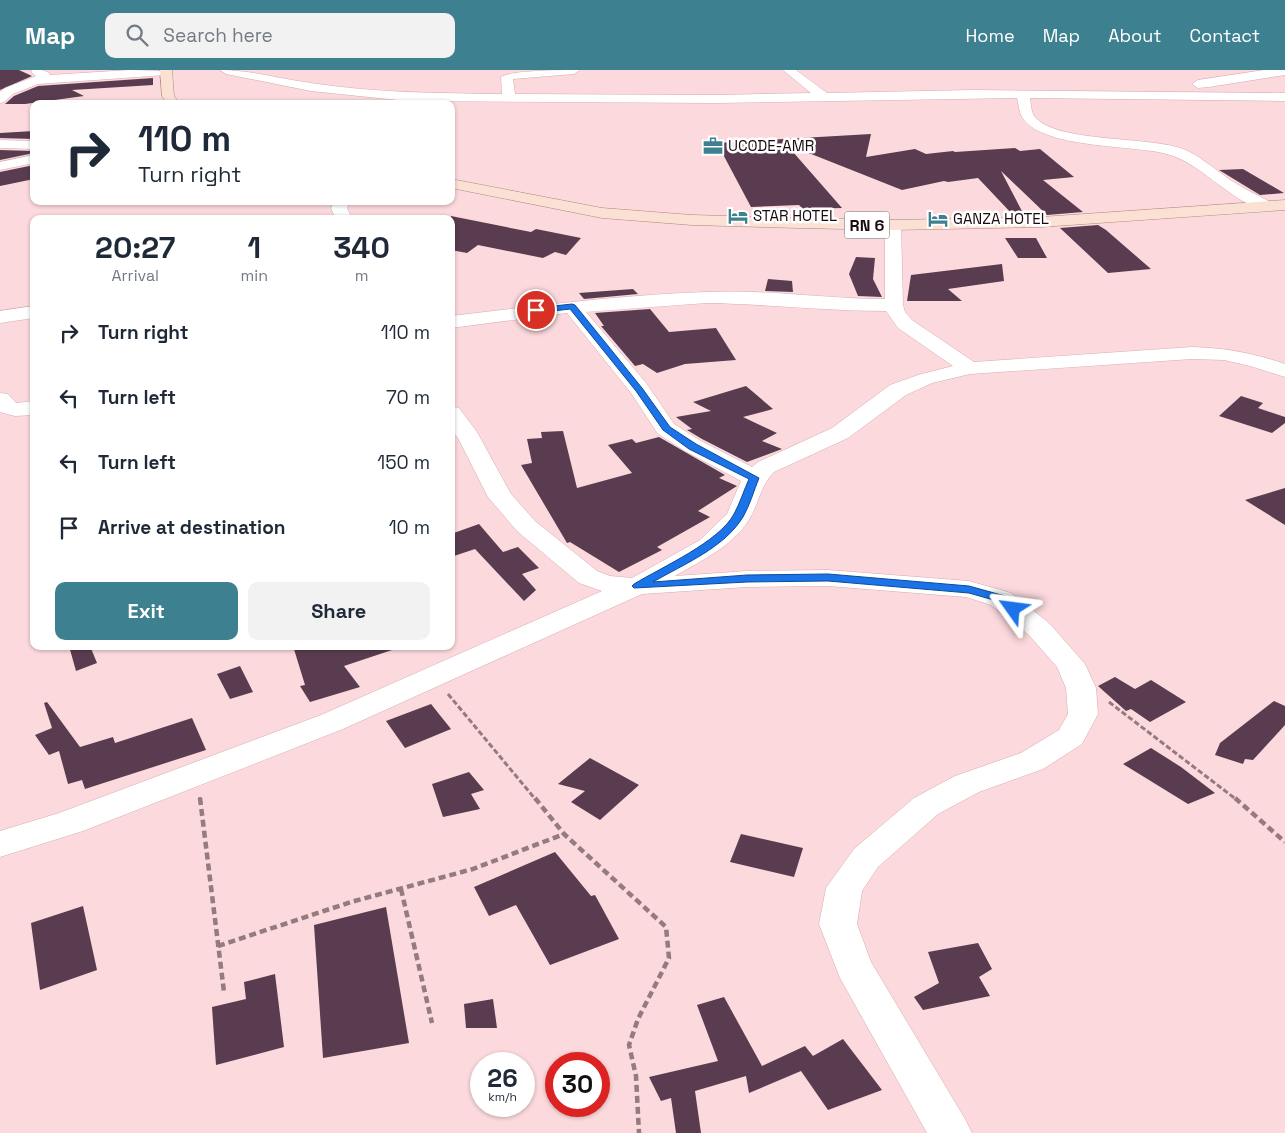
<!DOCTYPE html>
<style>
:root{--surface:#fff;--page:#f2f2f3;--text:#1f2937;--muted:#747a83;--accent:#3d8190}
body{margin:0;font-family:"Space Grotesk",sans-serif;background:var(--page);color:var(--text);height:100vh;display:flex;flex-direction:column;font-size:19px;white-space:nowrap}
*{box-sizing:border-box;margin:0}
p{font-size:16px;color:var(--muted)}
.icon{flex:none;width:28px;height:28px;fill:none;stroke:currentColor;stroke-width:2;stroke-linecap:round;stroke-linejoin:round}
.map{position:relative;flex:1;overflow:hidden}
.side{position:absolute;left:30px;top:145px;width:425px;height:435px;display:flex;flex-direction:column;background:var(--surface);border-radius:10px;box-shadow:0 1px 4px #0004}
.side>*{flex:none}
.guide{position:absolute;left:30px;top:30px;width:425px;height:105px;border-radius:10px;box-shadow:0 1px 4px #0004;background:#fff;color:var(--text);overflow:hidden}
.speed{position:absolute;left:470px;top:982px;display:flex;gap:10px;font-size:25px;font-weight:700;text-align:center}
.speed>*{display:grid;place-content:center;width:65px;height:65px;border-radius:50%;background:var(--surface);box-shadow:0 1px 4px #0004;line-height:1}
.speed small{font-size:12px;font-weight:400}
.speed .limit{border:8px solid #d22;background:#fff;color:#111}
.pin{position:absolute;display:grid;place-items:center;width:42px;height:42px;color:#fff;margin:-21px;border:2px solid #fff;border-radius:50%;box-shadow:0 1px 5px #0007}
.me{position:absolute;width:55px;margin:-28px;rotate:301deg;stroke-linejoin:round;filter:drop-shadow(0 0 4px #0008)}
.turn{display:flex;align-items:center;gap:18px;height:105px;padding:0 25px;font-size:22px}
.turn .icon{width:65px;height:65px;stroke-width:2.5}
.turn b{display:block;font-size:35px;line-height:42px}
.eta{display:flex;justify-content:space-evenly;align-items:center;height:85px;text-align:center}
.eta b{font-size:30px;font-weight:600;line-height:35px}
.primary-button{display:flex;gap:10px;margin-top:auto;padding:10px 25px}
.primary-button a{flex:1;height:58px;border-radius:10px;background:var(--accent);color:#fff;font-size:20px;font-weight:600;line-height:58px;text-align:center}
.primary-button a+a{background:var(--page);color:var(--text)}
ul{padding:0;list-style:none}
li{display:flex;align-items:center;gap:15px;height:65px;padding:0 25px}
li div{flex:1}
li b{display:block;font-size:19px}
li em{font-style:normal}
header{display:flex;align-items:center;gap:30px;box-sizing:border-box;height:70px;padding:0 25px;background:var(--accent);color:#fff}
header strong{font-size:24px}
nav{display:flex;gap:28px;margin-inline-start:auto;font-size:18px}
.search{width:350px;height:45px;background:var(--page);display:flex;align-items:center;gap:12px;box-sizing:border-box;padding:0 18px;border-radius:10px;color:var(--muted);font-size:19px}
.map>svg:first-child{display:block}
</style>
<header>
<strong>Map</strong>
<div class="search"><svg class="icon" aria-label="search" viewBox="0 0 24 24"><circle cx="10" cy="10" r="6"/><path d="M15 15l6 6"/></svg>Search here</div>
<nav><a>Home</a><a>Map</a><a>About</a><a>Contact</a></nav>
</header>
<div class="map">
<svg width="1285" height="1063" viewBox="0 0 1285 1063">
<rect width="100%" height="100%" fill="#fbd9dc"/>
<!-- building -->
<path fill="#593c4f" d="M0,0H19L32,6L0,20Z
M153,8V15L72,20L84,26L25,34H5L14,26L38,16Z
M34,61V69L0,68V63Z
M871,64L866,87L915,79L926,84L953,81L955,82L1015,78L1020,81L1040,79L1074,107L1043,110L1083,142L1047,145L1001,101L1024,145L1014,146L978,108L948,112L944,111L902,120L786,74L842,138L803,139L799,135L751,137L717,73Z
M0,80L34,81V83L0,90Z
M34,95V109L0,116V102Z
M1243,99L1284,123L1260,125L1219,100Z
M451,146L531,162L536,159L581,168L566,185L555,182L543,188L478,175L467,183L451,180Z
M1098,155L1106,160L1151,199L1108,203L1060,158Z
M1005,168H1036L1047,188H1018Z
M856,187L875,188L873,209L882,227L858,226L849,204Z
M1002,194L1004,211L948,219L962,231H907L911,205Z
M768,209L792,211L793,222L765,221Z
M633,219L638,224L584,229L579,223Z
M650,239L669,262L716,258L736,290L685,294L657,303L643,294L635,296L601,256H604L595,243Z
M746,316L773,339L743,347L777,363L762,371L782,379L747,392L702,369L687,360L692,359L676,347L711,341L693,332Z
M1241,326L1263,333L1258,338L1285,347V353L1272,363L1219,346Z
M563,361L577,418L632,403L608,375L632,369L636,373L659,367L725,405L719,408L737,416L698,441L710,447L657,477L662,480L619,502L570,472L567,473L521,395L532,393L527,369L542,368L541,362Z
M1285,418V455L1245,430Z
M479,454L503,482L518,477L539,498L522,504L536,520L524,531L475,479L451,487V464Z
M69,576H90L97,593L76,601Z
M293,576H391L392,580L344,596L360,617L310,632L300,616L305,615Z
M240,596L253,622L230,629L217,604Z
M1115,607L1135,619L1151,610L1186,632L1150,652L1131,639L1126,641L1098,616Z
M1274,631L1285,636V655L1253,690L1245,689L1243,694L1215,685L1220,673Z
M47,632L80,677L113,667L115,673L192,648L206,680L85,719L82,710L68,714L59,681L49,685L35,665L52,658L44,633Z
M431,634L451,659L405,678L386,651Z
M1151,678L1181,697L1215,723L1188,734L1123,694Z
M590,688L639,715L600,750L571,732L585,721L558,714Z
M469,702L484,720L471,724L480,739L443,747L432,714Z
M741,764L803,778L794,807L730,792Z
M555,782L591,826L595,825L619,869L550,895L516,835L489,846L474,817Z
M83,836L97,900L40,920L31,853Z
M386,837L409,973L323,988L314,855Z
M978,873L992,899L979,907L990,926L923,940L914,927L939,913L928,882Z
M275,904L284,977L216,995L212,937L246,929L244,912Z
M724,927L762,996L805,976L813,986L843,969L882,1020L828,1040L801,1001L749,1023L746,1006L695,1021L701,1063H676L671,1028L661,1031L649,1007L718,991L697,935Z
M493,929L497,958H466L464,934Z"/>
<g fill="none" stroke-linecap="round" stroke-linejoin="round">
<defs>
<path id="minor" d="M32,0H42L48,2L50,5L129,0L172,1L166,5L38,14L13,24L4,32L0,33V22L5,18L36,6L31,2Z
M220,0C251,0 280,9 311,13C374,23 438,23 502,24L501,7C511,0 564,0 580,0L574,4L513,9L515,24L715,25L811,23L783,0H796L827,23L972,20L1285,23V31L1030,28C1031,34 1031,42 1035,47C1056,73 1149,66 1183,79C1199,85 1211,97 1225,106C1239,117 1256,124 1272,133L1274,136L1272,139L1266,141C1228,131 1199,90 1163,83C1128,75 1047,78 1024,50C1019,44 1019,35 1017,28L715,33L407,31L311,21L226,4Z
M1264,0H1285V5L1209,17L1198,18L1192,14L1198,10Z
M0,70L34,71V79L0,78Z
M34,85V93L0,100V92Z
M334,131H350L347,138L352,149H336L331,138Z
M893,150L899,152L901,155L903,235L905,242L912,250L974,292L1192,277C1226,278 1253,283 1285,294V307L1250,296L1224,290L1192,289L970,304L932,313L906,325L848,368L774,402C760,416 760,430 751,446C736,475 702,490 675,506L747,501L828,500L969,511L1011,523L1049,553L1085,594L1096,618L1098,644L1082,674L1043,699L979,722L938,744L878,797L862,821L857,854L871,892L965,1049L972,1063H927L840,908L819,854L826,818L854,779L914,728L955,706L1021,683L1059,660L1068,644L1066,618L1057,597L1029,565L991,535L966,527L828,516L747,517L642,524L343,659L83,761L0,787V761L59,743L321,645L602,521L579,513L517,461L488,427L458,368L451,359V336L459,338L477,362L511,424L535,451L597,501L610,506L632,508L700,470L727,444L741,411L685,381L658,364L631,323L567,243L451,258V246C536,236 620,225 706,222C765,219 825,229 885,229V155L887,152ZM707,233C767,234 826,241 886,241L898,258L953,296L918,305L890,315L832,358L758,392L752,397L701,371L674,354L647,314L586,242Z
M34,236V248L0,253V241Z
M0,323L8,324L16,333L34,331V345L15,346L0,342Z"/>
<path id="major" d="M160,0H172L174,26L180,34H167L162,26Z
M451,109L602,138L692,145L798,148L893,150L1041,147L1285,130V140L1041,157L893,160L798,158L692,155L602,148L451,118Z"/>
</defs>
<!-- minor casing -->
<use href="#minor" stroke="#d5adb1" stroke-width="1"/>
<!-- major casing -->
<use href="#major" stroke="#ab887c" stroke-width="1"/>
<!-- path-far1 -->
<path stroke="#947b7e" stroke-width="3" stroke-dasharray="5.5 2.5" stroke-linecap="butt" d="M448,624L536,730
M1109,632L1237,730
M200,727V730"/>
<!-- path -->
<path stroke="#947b7e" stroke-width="4.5" stroke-dasharray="7 4" stroke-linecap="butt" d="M200,728L224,922
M535,728L564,764L666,857L669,888L638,949L629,975L636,1006L639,1063
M1235,728L1285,772
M401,819L432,953
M218,876L351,832L473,799L564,764"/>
<!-- minor -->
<use href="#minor" fill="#fff" fill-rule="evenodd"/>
<!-- major -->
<use href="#major" fill="#fbe0d4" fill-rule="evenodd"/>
</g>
<!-- route -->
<path fill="#1a73e8" stroke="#114b97" d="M572,234L575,235L642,318L670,357L696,374L759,408C754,420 750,435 743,447C724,478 684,494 653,512L747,505L828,504L969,516L1005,526L1019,539L1013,542L997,531L969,523L828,511L747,512L634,518L632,516L634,514C662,497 719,472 734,444C740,433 744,420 749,409L689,379L663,360L636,321L570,239L536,243L532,240L536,238Z"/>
<!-- icons -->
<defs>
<symbol id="office-bare" viewBox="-9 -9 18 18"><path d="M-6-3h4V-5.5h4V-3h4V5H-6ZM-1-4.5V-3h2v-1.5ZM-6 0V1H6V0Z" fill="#3d8190" stroke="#fff" stroke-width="2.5" paint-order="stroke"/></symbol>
<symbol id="hotel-bare" viewBox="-9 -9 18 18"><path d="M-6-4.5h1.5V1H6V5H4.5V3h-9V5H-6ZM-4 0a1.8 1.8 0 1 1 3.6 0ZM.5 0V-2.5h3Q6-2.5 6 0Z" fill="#3d8190" stroke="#fff" stroke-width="2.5" paint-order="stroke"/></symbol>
</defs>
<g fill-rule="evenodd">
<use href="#office-bare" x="699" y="62" width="28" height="28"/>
<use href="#hotel-bare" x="724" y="132" width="28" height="28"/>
<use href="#hotel-bare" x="924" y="135" width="28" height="28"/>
</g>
<g text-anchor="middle" stroke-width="5" stroke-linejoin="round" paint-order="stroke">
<!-- far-poi labels -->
<g font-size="15" fill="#190b0d" stroke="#fff" text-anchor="start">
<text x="728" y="81">UCODE-AMR</text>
<text x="753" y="151">STAR HOTEL</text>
<text x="953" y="154">GANZA HOTEL</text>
</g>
<!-- shield labels -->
<rect fill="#fff" stroke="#5e5456" stroke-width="1" x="844.5" y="141.5" width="45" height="27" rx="4"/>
<g font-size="16" font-weight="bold" fill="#190b0d">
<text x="867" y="161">RN 6</text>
</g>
</g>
</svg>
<div class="speed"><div>26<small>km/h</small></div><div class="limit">30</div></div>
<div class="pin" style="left:536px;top:240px;background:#d93025"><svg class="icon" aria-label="arrive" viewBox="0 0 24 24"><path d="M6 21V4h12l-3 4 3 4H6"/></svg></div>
<svg class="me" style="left:1013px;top:539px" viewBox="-20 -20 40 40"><path d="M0-17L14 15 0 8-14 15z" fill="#1a73e8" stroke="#fff" stroke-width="4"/></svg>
<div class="guide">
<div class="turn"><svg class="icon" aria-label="right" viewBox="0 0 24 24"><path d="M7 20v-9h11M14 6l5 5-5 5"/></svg><div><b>110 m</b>Turn right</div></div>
</div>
<section class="side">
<div class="eta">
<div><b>20:27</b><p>Arrival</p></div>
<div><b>1</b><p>min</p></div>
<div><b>340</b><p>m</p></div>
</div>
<ul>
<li><svg class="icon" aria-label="right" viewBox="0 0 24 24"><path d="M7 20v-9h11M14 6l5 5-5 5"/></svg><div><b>Turn right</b></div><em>110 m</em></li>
<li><svg class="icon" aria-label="left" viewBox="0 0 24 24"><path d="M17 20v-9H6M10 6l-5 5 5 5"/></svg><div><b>Turn left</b></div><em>70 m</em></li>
<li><svg class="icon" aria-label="left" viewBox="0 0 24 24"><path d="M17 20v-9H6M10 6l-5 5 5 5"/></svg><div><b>Turn left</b></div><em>150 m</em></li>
<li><svg class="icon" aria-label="arrive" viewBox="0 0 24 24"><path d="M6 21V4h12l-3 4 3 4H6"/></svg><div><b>Arrive at destination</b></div><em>10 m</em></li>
</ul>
<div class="primary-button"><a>Exit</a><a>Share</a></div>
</section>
</div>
